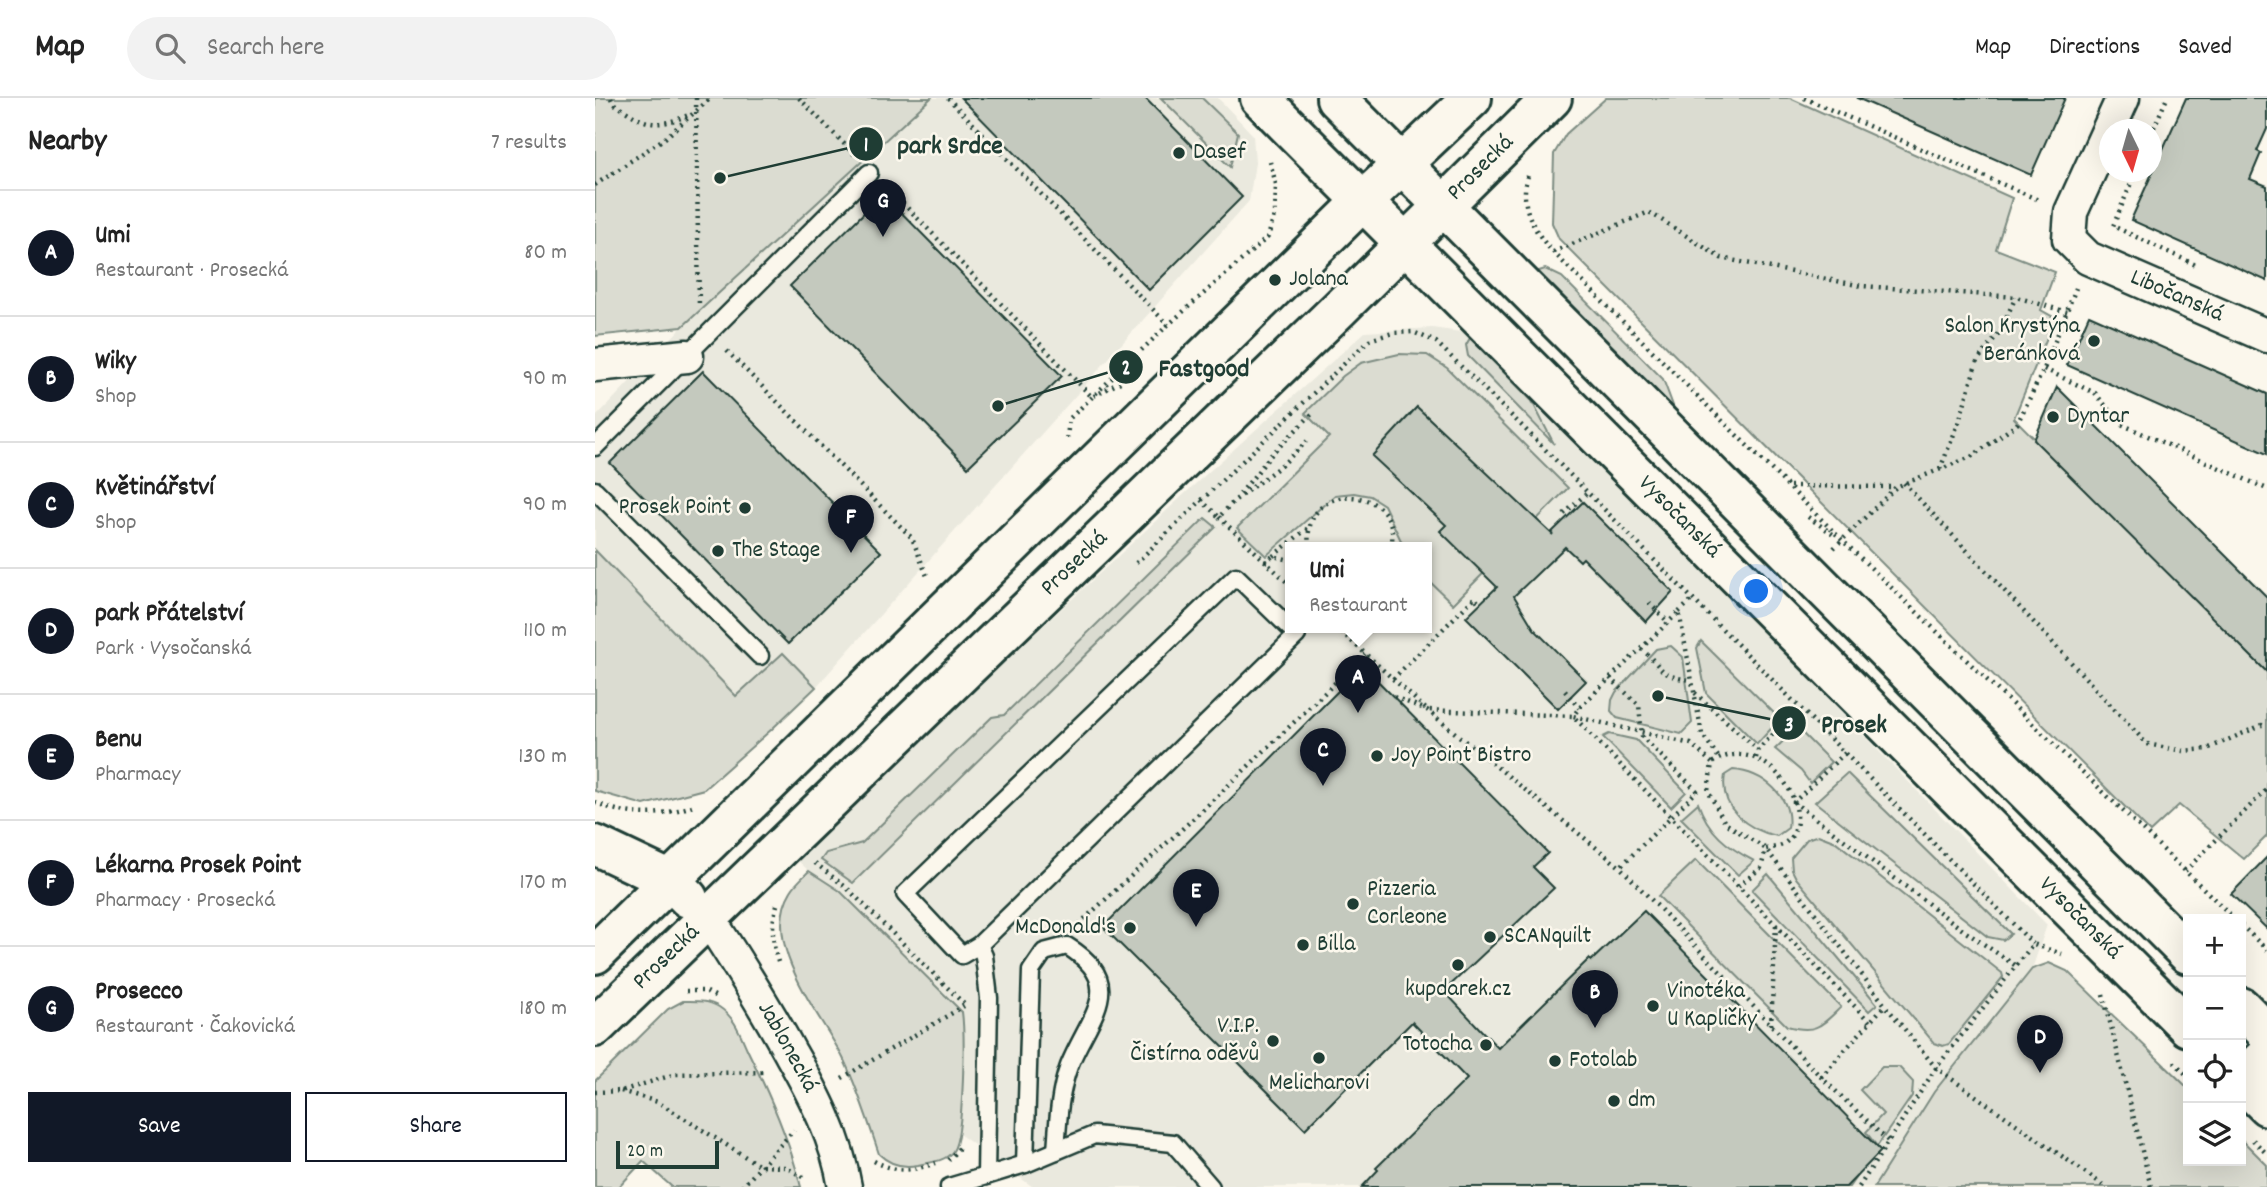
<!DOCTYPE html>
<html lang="en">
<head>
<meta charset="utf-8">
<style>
  :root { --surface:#fff; --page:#f2f2f2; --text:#222; --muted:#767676; --line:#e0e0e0; --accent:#111827 }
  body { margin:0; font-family:Dekko,sans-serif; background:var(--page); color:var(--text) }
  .controls { position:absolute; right:21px; bottom:21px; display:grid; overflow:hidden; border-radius:0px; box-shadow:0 7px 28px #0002 }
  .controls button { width:63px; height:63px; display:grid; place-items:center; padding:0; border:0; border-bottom:2px solid var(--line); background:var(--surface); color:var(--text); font:35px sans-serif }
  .compass { position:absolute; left:1504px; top:21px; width:63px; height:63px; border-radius:50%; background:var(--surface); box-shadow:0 7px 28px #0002; rotate:175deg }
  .scale { position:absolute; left:21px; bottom:18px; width:103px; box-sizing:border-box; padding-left:7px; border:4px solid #1f3d34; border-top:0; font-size:19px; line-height:24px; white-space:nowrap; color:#1f3d34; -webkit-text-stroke:5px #fbf7ec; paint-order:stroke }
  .you { position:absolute; left:1162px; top:494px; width:24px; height:24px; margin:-18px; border:5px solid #fff; border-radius:50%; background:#1a73e8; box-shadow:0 0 0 10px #1a73e833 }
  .badge { display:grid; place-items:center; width:46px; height:46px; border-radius:50%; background:var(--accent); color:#fff; font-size:23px; font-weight:700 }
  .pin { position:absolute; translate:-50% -58px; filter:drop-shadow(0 2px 4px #0008) }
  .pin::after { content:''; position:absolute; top:37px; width:24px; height:21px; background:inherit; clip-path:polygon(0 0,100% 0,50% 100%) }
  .popup { position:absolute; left:690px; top:444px; width:147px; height:91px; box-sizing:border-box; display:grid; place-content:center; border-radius:0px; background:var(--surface); filter:drop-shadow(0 2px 5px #0005); font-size:23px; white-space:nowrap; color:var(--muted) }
  .popup b { font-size:26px; color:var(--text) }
  .popup::after { content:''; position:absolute; left:50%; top:100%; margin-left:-14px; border:14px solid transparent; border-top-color:var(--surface) }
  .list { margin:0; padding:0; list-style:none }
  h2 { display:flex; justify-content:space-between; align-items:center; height:91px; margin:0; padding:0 28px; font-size:30px }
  h2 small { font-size:23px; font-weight:400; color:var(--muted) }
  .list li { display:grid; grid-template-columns:46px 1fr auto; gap:21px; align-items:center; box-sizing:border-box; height:126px; padding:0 28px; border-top:2px solid var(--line) }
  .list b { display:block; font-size:26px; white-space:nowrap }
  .list p { margin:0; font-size:23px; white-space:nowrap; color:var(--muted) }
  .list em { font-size:23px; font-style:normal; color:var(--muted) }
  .actions { display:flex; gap:14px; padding:21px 28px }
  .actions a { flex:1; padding:16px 0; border:2px solid var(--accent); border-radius:0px; text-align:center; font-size:24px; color:var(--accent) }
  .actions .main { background:var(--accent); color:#fff }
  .icon { flex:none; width:38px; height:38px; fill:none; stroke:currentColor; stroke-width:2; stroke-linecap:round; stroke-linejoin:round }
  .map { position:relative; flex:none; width:1672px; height:1089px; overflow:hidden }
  header { display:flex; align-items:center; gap:42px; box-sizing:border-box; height:98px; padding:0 35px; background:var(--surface); border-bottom:2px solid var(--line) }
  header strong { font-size:33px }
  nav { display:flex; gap:38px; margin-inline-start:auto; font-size:24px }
  .search { width:490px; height:63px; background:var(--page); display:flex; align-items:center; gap:18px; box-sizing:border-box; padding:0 24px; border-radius:38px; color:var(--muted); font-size:26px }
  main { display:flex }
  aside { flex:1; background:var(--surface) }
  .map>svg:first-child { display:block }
  .built { fill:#eae9de; fill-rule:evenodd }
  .green { fill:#dbdcd1; stroke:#7d8c82; stroke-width:2; fill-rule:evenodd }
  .building { fill:#c4c9be; stroke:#1f3d34; stroke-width:2 }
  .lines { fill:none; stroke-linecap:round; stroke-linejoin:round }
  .service-casing { stroke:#1f3d34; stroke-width:21 }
  .minor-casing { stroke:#1f3d34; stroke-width:37 }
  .tertiary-casing { stroke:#1f3d34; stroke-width:44 }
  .secondary-casing { stroke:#1f3d34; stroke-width:44 }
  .path { stroke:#1f3d34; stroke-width:4.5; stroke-dasharray:2 5; stroke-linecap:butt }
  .service { stroke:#fbf7ec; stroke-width:16 }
  .minor { stroke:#fbf7ec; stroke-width:32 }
  .tertiary { stroke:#fbf7ec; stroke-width:38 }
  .secondary { stroke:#fbf7ec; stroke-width:38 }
  .poi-dot { fill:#1f3d34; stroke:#fbf7ec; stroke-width:2.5 }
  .labels { text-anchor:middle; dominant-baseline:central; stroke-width:5; stroke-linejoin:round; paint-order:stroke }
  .poi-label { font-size:24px; fill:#1f3d34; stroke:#fbf7ec; text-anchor:start }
  .street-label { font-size:24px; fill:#1f3d34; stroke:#fbf7ec }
  .leader { fill:none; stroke:#1f3d34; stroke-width:2.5 }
  .callout-dot { fill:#1f3d34; stroke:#fbf7ec; stroke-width:2.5 }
  .mark-label { font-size:21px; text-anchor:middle; font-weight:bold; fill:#fff }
  .callout-label { font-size:26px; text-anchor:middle; font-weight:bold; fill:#1f3d34; stroke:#fbf7ec; stroke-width:5; stroke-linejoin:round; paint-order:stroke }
</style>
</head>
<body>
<header>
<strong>Map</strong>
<div class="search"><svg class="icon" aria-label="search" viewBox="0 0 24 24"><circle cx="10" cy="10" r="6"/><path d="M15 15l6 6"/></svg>Search here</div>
<nav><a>Map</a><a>Directions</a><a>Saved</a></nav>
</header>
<main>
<aside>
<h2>Nearby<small>7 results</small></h2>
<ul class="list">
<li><span class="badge">A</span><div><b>Umi</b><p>Restaurant · Prosecká</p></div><em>80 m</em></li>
<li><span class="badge">B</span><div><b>Wiky</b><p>Shop</p></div><em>90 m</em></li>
<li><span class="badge">C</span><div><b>Květinářství</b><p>Shop</p></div><em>90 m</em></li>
<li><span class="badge">D</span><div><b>park Přátelství</b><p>Park · Vysočanská</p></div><em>110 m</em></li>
<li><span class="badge">E</span><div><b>Benu</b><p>Pharmacy</p></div><em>130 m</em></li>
<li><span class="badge">F</span><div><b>Lékarna Prosek Point</b><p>Pharmacy · Prosecká</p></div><em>170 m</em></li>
<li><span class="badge">G</span><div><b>Prosecco</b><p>Restaurant · Čakovická</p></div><em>180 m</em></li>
</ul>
<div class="actions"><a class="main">Save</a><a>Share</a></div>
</aside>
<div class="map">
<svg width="1672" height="1089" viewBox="0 0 1672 1089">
  <rect width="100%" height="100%" fill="#fbf7ec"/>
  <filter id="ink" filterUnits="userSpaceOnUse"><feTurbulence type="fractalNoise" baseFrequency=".0143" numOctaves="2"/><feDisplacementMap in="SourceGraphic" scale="14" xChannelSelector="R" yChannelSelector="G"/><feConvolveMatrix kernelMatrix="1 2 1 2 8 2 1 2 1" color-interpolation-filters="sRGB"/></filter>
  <g filter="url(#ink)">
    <g class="built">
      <path d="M336,0H623L658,37L660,65L654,103L221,589L188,556L142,598L0,452V320L87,229Z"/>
      <path d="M837,230L880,236L1452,827L1437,871L1339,994L1279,1089H438L364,1036L365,998L246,793L214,773L200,760L598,388L770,234ZM695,449H831V529H695Z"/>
    </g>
    <g class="green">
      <path d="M0,0H336L87,229L0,238Z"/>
      <path d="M566,0H607L643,35L635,69Z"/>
      <path d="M1011,0H1195L1417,100L1401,151L1460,174L1446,212L1460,220L1419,320L1672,574V738L1649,761L1584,707L1555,734L964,141L957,125L959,56L971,36Z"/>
      <path d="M950,171L967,179L1068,281L1080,313L941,174Z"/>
      <path d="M875,240L937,303L959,346L873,258L871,247Z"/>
      <path d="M804,256L832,257L852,270L973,390L858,506L831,480V449H809L789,407L775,398L759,395L740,397L671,458L642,430L734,339L710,315L748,278L766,265ZM822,309L839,325L823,343L805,327Z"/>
      <path d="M610,420L621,429L258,785L226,762L231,755L267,745L397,619L409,617Z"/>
      <path d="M0,452L141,598L188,555L221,589L177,631L109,691L49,707L0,693Z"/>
      <path d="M1106,543L1185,621L1162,646L1111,595L1102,550Z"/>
      <path d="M1076,548L1088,559L1097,625L1086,636L1022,620L1016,613L1017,602L1021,594L1061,551Z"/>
      <path d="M1202,630L1236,664L1215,685L1206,673L1180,651Z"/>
      <path d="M1014,636L1041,642L1091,694L1076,709L1008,639Z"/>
      <path d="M1138,672C1167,674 1198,698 1193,730L1182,738C1152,732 1124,710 1130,677Z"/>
      <path d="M1252,675L1416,836L1408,842L1393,839L1220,704Z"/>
      <path d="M1103,705C1113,734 1132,749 1159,763L1143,777L1086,720Z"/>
      <path d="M1223,737L1241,744L1407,875L1408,879L1354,946L1348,948L1339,945L1201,780L1197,772L1196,760L1212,741Z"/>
      <path d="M1101,762L1246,909C1226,928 1221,936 1192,928L1063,798Z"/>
      <path d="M214,773L245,793L367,914C370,936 369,1038 358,1053C350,1064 335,1064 323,1067C307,1070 295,1067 284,1056C273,1023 263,991 248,960C225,915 164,845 196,793C200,786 208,779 214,773Z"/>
      <path d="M1173,776L1282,906L1274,913L1157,792Z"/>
      <path d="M1454,865L1472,873L1593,990V1063H1646V1041L1672,1067V1089H1279L1339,994L1437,871Z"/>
      <path d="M88,903C101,903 113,902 124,909C140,919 146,938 153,953C175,998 194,1041 206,1089H77L48,1063L24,1089H0V983L73,911Z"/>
      <path d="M1287,969H1304L1318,984L1317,998L1254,1089H1250L1281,1047L1271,1034L1288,1016L1265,992Z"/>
    </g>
    <g class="building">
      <path d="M366,0H550L647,99L554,192Z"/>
      <path d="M1262,0H1470L1436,77Z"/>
      <path d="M1591,0H1672V31L1662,53L1666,55L1655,81L1672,88V183L1536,122Z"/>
      <path d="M288,96L467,278L373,369L195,188Z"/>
      <path d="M1494,217L1672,296V356L1472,267Z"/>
      <path d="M108,273L286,454L193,546L15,365Z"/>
      <path d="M1462,289L1672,499V574L1439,342Z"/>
      <path d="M822,309L958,437L956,435L988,404L1078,494L1051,524L988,460L985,463L970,449L919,498L939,531L991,583L963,611L871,519L902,489L845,433L851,427L777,358Z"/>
      <path d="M768,568L953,755L938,769L959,790L849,893L903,950L994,861L996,863L1049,813L1286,1053L1251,1089H767L783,1072L781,1070L872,981L817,924L710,1031L508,829Z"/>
      <path d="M1672,759V831L1636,796Z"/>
    </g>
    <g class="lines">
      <defs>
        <g id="service">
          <path d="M0,349L274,75"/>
          <path d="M0,392L165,558"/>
          <path d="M641,478L702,537L384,847L367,857L310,796Z"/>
          <path d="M430,1066L436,873L449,854L472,848C534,886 494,918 474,968C464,995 463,1024 461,1053"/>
          <path d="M391,1078L430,1066L499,1037L578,1045L616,1089"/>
          <path d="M354,1089L391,1078L394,900L389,858L384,847"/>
        </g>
        <g id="minor">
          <path id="s1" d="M1528,0L1476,114L1474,141L1493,160L1672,238"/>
          <path d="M0,267L92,258"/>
          <path id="s2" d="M112,818C142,864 170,908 196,956C220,998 242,1041 250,1089"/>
        </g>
        <path id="tertiary" d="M1646,982L1672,958"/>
        <g id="secondary">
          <path id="s3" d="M665,0L1593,929"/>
          <path d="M741,0L1593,856"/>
          <path d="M0,747L76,783L93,800"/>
          <path d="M0,856L767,104L877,0"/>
          <path d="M1646,909L1672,935"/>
          <path id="s4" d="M0,929L744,211L957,0"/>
          <path d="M1646,982L1672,1008"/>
        </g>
      </defs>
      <use href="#service" class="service-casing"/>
      <use href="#minor" class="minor-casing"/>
      <use href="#tertiary" class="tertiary-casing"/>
      <use href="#secondary" class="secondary-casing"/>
      <g class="path">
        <path d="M16,0L18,5C52,27 58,32 96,16"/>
        <path d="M101,0L104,210"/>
        <path d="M204,0L260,57"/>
        <path d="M353,0L573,227"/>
        <path d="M1209,0L1446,103"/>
        <path d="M1556,36L1572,0"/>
        <path d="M1541,74L1518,128L1603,168"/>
        <path d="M933,78C923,106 939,134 958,154L1247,442L1640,821"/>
        <path d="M0,87L70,40L116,0"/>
        <path d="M293,90L497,299L531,281"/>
        <path d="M958,154L1054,114L1126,160L1267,188L1421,199L1472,214"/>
        <path d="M132,253L317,440L332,478"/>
        <path d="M1449,271L1500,295L1526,326L1672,391"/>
        <path d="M472,340L474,321L573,227L673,139L680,114L681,86L675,64"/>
        <path d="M1345,371L1364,324L1382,263L1403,236L1421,199"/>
        <path d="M1309,385L1552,646L1588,653L1612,651L1667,627L1672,629"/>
        <path d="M1195,388L1300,389"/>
        <path d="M645,396L675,358L717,316"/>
        <path d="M606,402L624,419L639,403L688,366L712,343"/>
        <path d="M969,416L991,396"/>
        <path d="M624,419L695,487"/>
        <path d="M1213,419L1238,436"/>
        <path d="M714,449C705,378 810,387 796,449"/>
        <path d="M1239,450L1301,389L1376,359L1422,326L1449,271L1481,190"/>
        <path d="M678,458L713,430"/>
        <path d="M670,464L678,458L695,462"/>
        <path d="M541,465L774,242L798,235L818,234L841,244L928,329L1438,846"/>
        <path d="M1054,505L1073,524"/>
        <path d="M1084,514L1098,501"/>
        <path d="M741,529L832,612L978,618L1275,924"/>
        <path d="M1046,551C1069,569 1063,579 1097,582"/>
        <path d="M1015,580L1044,607L1047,639L1102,693L1025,769"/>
        <path d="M798,581L880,499L885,507"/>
        <path d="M970,593L984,610"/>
        <path d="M1100,595L1163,652"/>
        <path d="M799,599L832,612L1025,769L1226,979L1294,1044"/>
        <path d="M1250,655L1199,704L1368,832L1421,868"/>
        <path d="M1161,660L1163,652L1204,609"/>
        <path d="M1117,665L1096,646L978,618L984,610L1084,514L1107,636L1124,660"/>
        <path d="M0,704C31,719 65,719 97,708"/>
        <path d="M220,765L252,790L369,906"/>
        <path d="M1590,773L1672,691"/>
        <path d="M1143,788L1166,770L1171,751C1176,750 1183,749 1187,747C1231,721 1170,629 1117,665L1113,693L1130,725L1171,751L1290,907L1341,970L1511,1089"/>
        <path d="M182,807C176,826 177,845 183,864"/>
        <path d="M484,826L612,708L770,556"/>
        <path d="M1646,827L1672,852"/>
        <path d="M91,893H110L122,899"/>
        <path d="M1508,896L1556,1089"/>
        <path d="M1176,927L1181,827"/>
        <path d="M1579,964L1593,978"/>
        <path d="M1226,979L1290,907"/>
        <path d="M247,980L369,908"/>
        <path d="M26,993L63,1004L165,1068L190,1069L212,1081"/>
        <path d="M0,994L26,993L81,976L168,974"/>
        <path d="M1658,1042L1672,1056"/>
        <path d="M353,1062L366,1048"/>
        <path d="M279,1063C302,1075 317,1073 341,1065"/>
        <path d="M147,1089L199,1032"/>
        <path d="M1264,1089L1341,970L1438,846L1467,856"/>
      </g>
      <use href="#service" class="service"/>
      <use href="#minor" class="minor"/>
      <use href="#tertiary" class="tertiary"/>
      <use href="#secondary" class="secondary"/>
    </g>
  </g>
  <g class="poi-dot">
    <circle cx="584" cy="55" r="7"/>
    <circle cx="680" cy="182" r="7"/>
    <circle cx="1499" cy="243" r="7"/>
    <circle cx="1458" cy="319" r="7"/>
    <circle cx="150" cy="410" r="7"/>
    <circle cx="123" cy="453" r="7"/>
    <circle cx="782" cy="658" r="7"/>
    <circle cx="758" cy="806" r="7"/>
    <circle cx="535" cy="830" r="7"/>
    <circle cx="895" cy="839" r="7"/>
    <circle cx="708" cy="847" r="7"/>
    <circle cx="863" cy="867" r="7"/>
    <circle cx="1058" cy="908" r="7"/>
    <circle cx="678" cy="943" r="7"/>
    <circle cx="891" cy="947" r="7"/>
    <circle cx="724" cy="960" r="7"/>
    <circle cx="960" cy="963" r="7"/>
    <circle cx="1019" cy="1003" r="7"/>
  </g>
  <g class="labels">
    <g class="poi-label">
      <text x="598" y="55">Dasef</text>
      <text x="694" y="182">Jolana</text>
      <text x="1485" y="229" text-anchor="end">Salon Krystýna<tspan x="1485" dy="28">Beránková</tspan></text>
      <text x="1472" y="319">Dyntar</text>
      <text x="136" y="410" text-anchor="end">Prosek Point</text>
      <text x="137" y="453">The Stage</text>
      <text x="796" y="658">Joy Point Bistro</text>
      <text x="772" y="792">Pizzeria<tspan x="772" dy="28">Corleone</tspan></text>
      <text x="521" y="830" text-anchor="end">McDonald's</text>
      <text x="909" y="839">SCANquilt</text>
      <text x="722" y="847">Billa</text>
      <text x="863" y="892" text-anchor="middle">kupdarek.cz</text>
      <text x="1072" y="894">Vinotéka<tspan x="1072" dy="28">U Kapličky</tspan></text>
      <text x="664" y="929" text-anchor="end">V.I.P.<tspan x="664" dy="28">Čistírna oděvů</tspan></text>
      <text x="877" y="947" text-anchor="end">Totocha</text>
      <text x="974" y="963">Fotolab</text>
      <text x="724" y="986" text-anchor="middle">Melicharovi</text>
      <text x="1033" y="1003">dm</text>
    </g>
    <g class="street-label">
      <text stroke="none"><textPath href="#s4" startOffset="1234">Prosecká</textPath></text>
      <text stroke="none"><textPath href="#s1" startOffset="276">Libočanská</textPath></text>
      <text stroke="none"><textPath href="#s3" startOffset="593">Vysočanská</textPath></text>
      <text stroke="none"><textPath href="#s4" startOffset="667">Prosecká</textPath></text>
      <text stroke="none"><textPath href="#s3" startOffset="1160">Vysočanská</textPath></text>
      <text stroke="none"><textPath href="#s4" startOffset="100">Prosecká</textPath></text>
      <text stroke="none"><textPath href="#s2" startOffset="154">Jablonecká</textPath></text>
    </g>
  </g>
  <path class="leader" d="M125 80L271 46M403 308L531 269M1063 598L1194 625"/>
  <g class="callout-dot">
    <circle cx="125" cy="80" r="7"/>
    <circle cx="403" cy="308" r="7"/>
    <circle cx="1063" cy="598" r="7"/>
    <circle cx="271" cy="46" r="18"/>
    <circle cx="531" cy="269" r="18"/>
    <circle cx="1194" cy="625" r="18"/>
  </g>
  <g class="mark-label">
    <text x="271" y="53">1</text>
    <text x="531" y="276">2</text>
    <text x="1194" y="633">3</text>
  </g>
  <g class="callout-label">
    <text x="355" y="55">park Srdce</text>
    <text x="609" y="278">Fastgood</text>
    <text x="1259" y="634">Prosek</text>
  </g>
</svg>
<div class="controls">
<button>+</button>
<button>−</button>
<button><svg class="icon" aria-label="locate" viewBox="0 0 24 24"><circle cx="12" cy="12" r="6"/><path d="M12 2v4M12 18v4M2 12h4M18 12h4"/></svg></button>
<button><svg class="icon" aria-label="layers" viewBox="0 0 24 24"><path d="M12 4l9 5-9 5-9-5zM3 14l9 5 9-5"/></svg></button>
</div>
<svg class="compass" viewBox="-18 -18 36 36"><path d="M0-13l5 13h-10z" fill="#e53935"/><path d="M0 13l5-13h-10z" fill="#767676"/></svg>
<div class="scale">20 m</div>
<div class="you"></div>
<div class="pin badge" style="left:763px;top:615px">A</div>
<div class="popup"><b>Umi</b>Restaurant</div>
<div class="pin badge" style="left:1000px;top:930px">B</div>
<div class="pin badge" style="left:728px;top:688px">C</div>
<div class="pin badge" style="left:1445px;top:975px">D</div>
<div class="pin badge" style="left:601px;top:829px">E</div>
<div class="pin badge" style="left:256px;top:455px">F</div>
<div class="pin badge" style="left:288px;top:139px">G</div>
</div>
</main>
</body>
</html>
